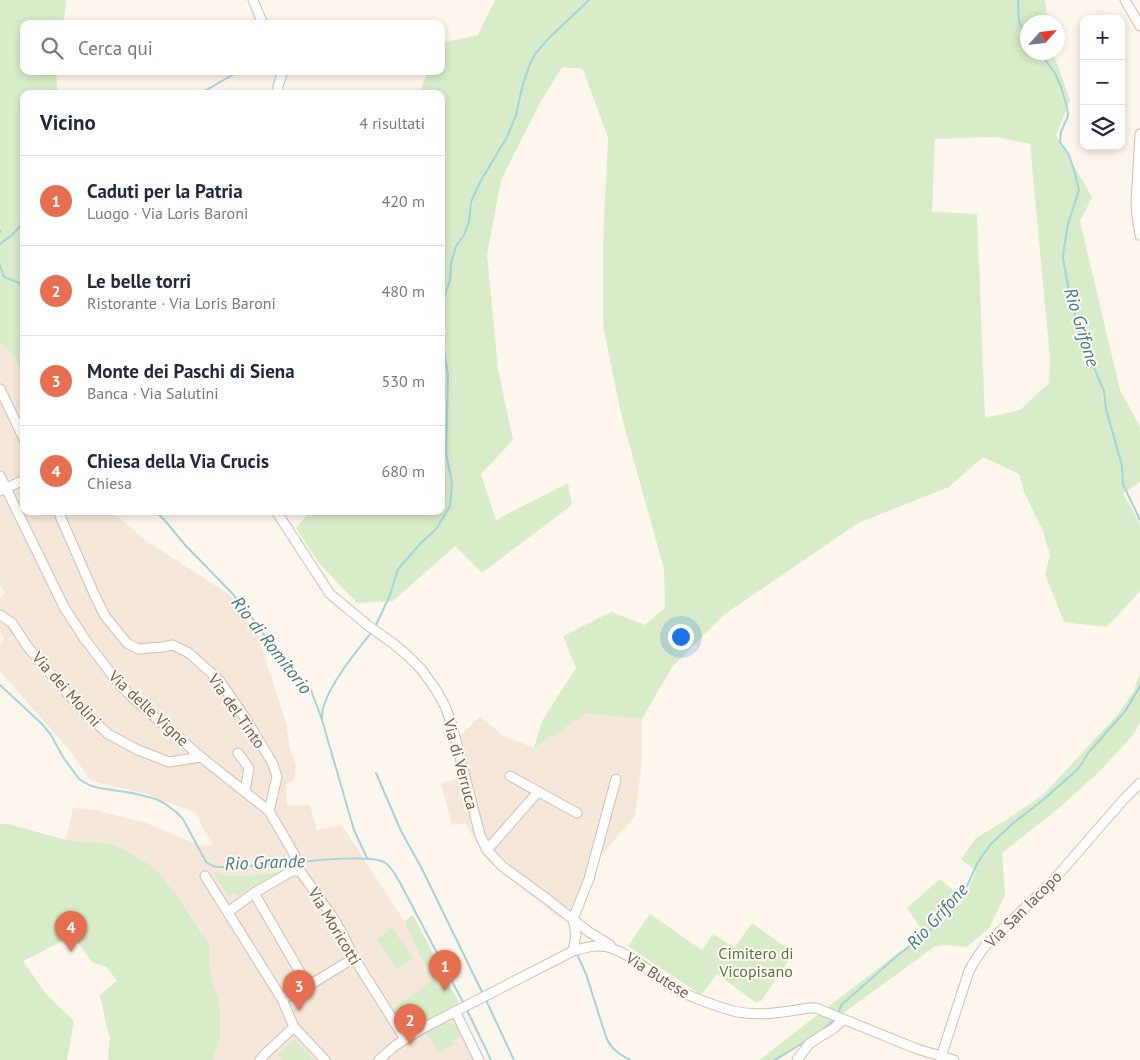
<!DOCTYPE html>
<html lang="it">
<head>
<meta charset="utf-8">
<style>
  :root { --surface:#fff; --page:#f6f6f7; --text:#1f2937; --muted:#747a83; --line:#e0e1e3; --accent:#e76f51 }
  body { margin:0; font-family:"PT Sans",sans-serif; background:var(--page); color:var(--text) }
  .controls { position:absolute; right:15px; top:15px; display:grid; overflow:hidden; border-radius:10px; box-shadow:0 2px 8px #0003 }
  .controls button { width:45px; height:45px; display:grid; place-items:center; padding:0; border:0; border-bottom:1px solid var(--line); background:var(--surface); color:var(--text); font:25px sans-serif }
  .compass { position:absolute; left:1020px; top:15px; width:45px; height:45px; border-radius:50%; background:var(--surface); box-shadow:0 2px 8px #0003; rotate:63deg }
  .you { position:absolute; left:680px; top:636px; width:18px; height:18px; margin:-12px; border:4px solid #fff; border-radius:50%; background:#1a73e8; box-shadow:0 0 0 8px #1a73e833 }
  .badge { display:grid; place-items:center; width:32px; height:32px; border-radius:50%; background:var(--accent); color:#fff; font-size:16px; font-weight:700 }
  .pin { position:absolute; translate:-50% -41px; filter:drop-shadow(0 1px 2px #0008) }
  .pin::after { content:''; position:absolute; top:26px; width:18px; height:15px; background:inherit; clip-path:polygon(0 0,100% 0,50% 100%) }
  .list { margin:0; padding:0; list-style:none }
  h2 { display:flex; justify-content:space-between; align-items:center; height:65px; margin:0; padding:0 20px; font-size:21px }
  h2 small { font-size:16px; font-weight:400; color:var(--muted) }
  .list li { display:grid; grid-template-columns:32px 1fr auto; gap:15px; align-items:center; box-sizing:border-box; height:90px; padding:0 20px; border-top:1px solid var(--line) }
  .list b { display:block; font-size:19px; white-space:nowrap }
  .list p { margin:0; font-size:16px; white-space:nowrap; color:var(--muted) }
  .list em { font-size:16px; font-style:normal; color:var(--muted) }
  .icon { flex:none; width:28px; height:28px; fill:none; stroke:currentColor; stroke-width:2; stroke-linecap:round; stroke-linejoin:round }
  .map { position:relative; flex:none; width:1140px; height:1060px; overflow:hidden }
  .search { position:absolute; background:var(--surface); box-shadow:0 2px 8px #0003; left:20px; top:20px; width:425px; height:55px; display:flex; align-items:center; gap:12px; box-sizing:border-box; padding:0 18px; border-radius:10px; color:var(--muted); font-size:19px }
  .panel { position:absolute; background:var(--surface); box-shadow:0 2px 8px #0003; left:20px; top:90px; width:425px; height:425px; border-radius:10px }
  .map>svg:first-child { display:block }
  .residential { fill:#f5e8da }
  .green { fill:#d8ecc9; fill-rule:evenodd }
  .lines { fill:none; stroke-linecap:round; stroke-linejoin:round }
  .stream { stroke:#a5d3da; stroke-width:2 }
  .minor-casing { stroke:#d1beb0; stroke-width:11 }
  .minor { stroke:#fff; stroke-width:9 }
  .labels { text-anchor:middle; dominant-baseline:central; stroke-width:4; stroke-linejoin:round; paint-order:stroke }
  .street-label { font-size:16px; fill:#7a5c4d; stroke:#fffaf3 }
  .park-label { font-size:16px; fill:#537a41; stroke:#fffaf3 }
  .water-label { font-size:18px; font-style:italic; fill:#437c86; stroke:#fffaf3 }
</style>
</head>
<body>
<div class="map">
<svg width="1140" height="1060" viewBox="0 0 1140 1060">
  <rect width="100%" height="100%" fill="#fdf6ec"/>
  <g class="residential">
    <path d="M0,343L14,355L24,378V511H111L148,542L230,595L258,635L286,723L290,749L296,765L294,780L286,784L287,805H310L317,830L342,825L412,933L447,1008L461,1030L475,1060H213L220,1037V1006L209,967V944L200,929L178,897L154,867L114,844L66,840L73,808L94,810L144,822L198,845H213L203,829L196,813L147,794L91,781L70,751L0,671V644L4,638L0,631V598L5,592L0,585Z"/>
    <path d="M586,714L642,719V761L635,816L599,858L577,915L559,918L487,860L465,823L452,825L441,783L457,779L456,740L480,716L502,735L534,748Z"/>
  </g>
  <g class="green">
    <path d="M0,0H66V3L63,24H24V71H56L58,94H24V378L14,355L0,343Z"/>
    <path d="M495,0H1045L1048,22H1028V52L1053,53L1070,100L1056,135L1092,197L1080,221L1120,390L1140,427V482L1123,493L1140,524V591L1107,627L1064,622L1045,574L1050,555L1043,531L1024,492L1019,474L983,457L949,487L858,523L725,614L672,667L642,719L586,714L534,748L542,721L576,668L563,636L611,612L645,625L665,608L664,569L622,418L603,326V244L608,138L583,69L562,67L541,101L501,180L487,254L498,369L513,440L481,474L496,520L568,483L572,505L482,573L455,546L393,601L357,603L318,562L296,528L311,511H441V94H419L428,71H441V43L478,35ZM996,137L1030,144L1050,358L1049,383L1020,410L985,418L977,214L932,212L935,139Z"/>
    <path d="M1140,672V722L1134,734L1099,772L1059,808L1002,853L1005,895L990,927L967,947L944,945L934,947L779,1060H759L924,933L907,908L940,879L954,891L967,892L976,871L961,859L976,838L1006,820L1044,794L1119,713L1134,691Z"/>
    <path d="M0,824H8L66,840L114,844L154,867L178,897L209,944V967L220,1006V1037L213,1060H108L110,1037L106,1024L100,995L117,981L107,967L93,963L79,944L68,938L23,961L46,994L74,1021L67,1060H0Z"/>
    <path d="M285,871C269,880 251,885 237,897L235,893L229,896L215,876V873C238,880 261,874 285,871Z"/>
    <path d="M650,914L702,950L713,934L734,948L752,923L794,953L761,1001L755,1002L717,974L701,995L628,946Z"/>
    <path d="M413,915L459,1003L411,1028L405,1030L391,1010L433,980L405,923L406,920Z"/>
    <path d="M392,928L413,958L397,969L377,939Z"/>
    <path d="M442,1023H449L458,1026L463,1035L452,1041L454,1045L439,1052L426,1033Z"/>
    <path d="M294,1039L314,1060H283L278,1054Z"/>
  </g>
  <g class="lines">
    <g class="stream">
      <path d="M1018,0L1019,22L1028,37"/>
      <path d="M1039,52L1055,73L1061,87L1067,107L1068,116L1061,132L1060,142L1069,155L1074,170L1079,190L1068,224L1064,249L1063,258L1070,297L1082,340L1104,391L1106,409L1122,466L1123,484L1140,520"/>
      <path d="M197,94L203,92L239,71"/>
      <path d="M0,231V232"/>
      <path d="M0,244L12,235L24,222"/>
      <path d="M0,265L4,277L19,283L24,290"/>
      <path d="M441,312L444,298L450,280L451,264L456,246L464,235L469,222L471,202L480,182L507,137L516,115L522,88L529,66L535,54L548,39L589,0"/>
      <path d="M156,511L167,523L186,546L230,591L244,607L270,643L311,690L322,720L354,830L367,858"/>
      <path d="M375,627L390,595L398,569L420,544L437,528L450,506L452,483L446,453L448,376L441,329"/>
      <path d="M0,685L42,724L51,735L63,757L79,779L89,785L99,788L132,793L156,799L164,803L176,812L183,819L206,862L213,866L219,867H233L293,863"/>
      <path d="M322,720C322,715 322,710 324,705C332,681 355,653 371,633"/>
      <path d="M376,773L401,831L422,869L483,994"/>
      <path d="M300,862C316,860 371,855 384,862C391,866 395,874 399,881L464,1004"/>
      <path d="M577,954L586,974L606,1037C611,1049 619,1054 630,1060"/>
      <path d="M486,1000L514,1060"/>
      <path d="M466,1008L491,1060"/>
      <path d="M838,1013L842,1004L847,1000L898,955L924,936L940,920L967,886L978,862L990,845L1011,825L1043,800L1078,769L1089,752L1126,710L1140,686"/>
      <path d="M774,1060C790,1051 824,1032 834,1019"/>
    </g>
    <defs>
      <g id="minor">
        <path d="M253,0L263,24"/>
        <path d="M1125,0L1140,26"/>
        <path d="M278,94V86L283,71"/>
        <path d="M1140,134L1136,202L1137,217L1140,235"/>
        <path d="M0,389L24,439"/>
        <path d="M0,476L64,607L84,638L119,684L134,699L201,757L269,811L294,854L300,871L332,916L342,933L354,958L405,1039"/>
        <path d="M0,491L24,480"/>
        <path d="M58,511L95,596L105,616L127,643L138,649L162,647L173,645L189,653L219,680L246,719L273,764L277,777L269,811"/>
        <path d="M276,511L330,594L370,627L394,644L408,656L421,669L436,690L445,706L452,725L480,835L487,850L502,866L547,899L589,932L610,945"/>
        <path d="M0,615L12,623L27,646L66,692L86,713L108,734L138,750L169,762L201,757"/>
        <path d="M238,753L249,768L245,791"/>
        <path d="M510,776L577,813"/>
        <path d="M487,850L538,792"/>
        <path d="M205,876L282,999L294,1027L325,1060"/>
        <path d="M254,893L308,986"/>
        <path d="M228,912L254,893L292,871H300"/>
        <path d="M573,919L589,879L616,779"/>
        <path d="M573,951L576,934L573,919"/>
        <path d="M282,999L308,986L354,958"/>
        <path d="M455,1011L479,1060"/>
        <path d="M941,1057L969,971L974,962L985,946L1051,883L1124,799L1140,783"/>
        <path d="M260,1060L264,1055L294,1027"/>
        <path d="M379,1060L396,1045L425,1027L573,951C584,948 595,944 607,947C629,952 652,974 672,987C690,997 713,1005 733,1011C759,1017 784,1012 809,1008H816L917,1049L954,1060"/>
        <path d="M797,1060L809,1044L821,1036L833,1029L843,1020"/>
      </g>
    </defs>
    <use href="#minor" class="minor-casing"/>
    <use href="#minor" class="minor"/>
  </g>
  <g class="labels">
    <g class="street-label">
      <text transform="translate(67 689) rotate(48)">Via dei Molini</text>
      <text transform="translate(149 708) rotate(43)">Via delle Vigne</text>
      <text transform="translate(237 711) rotate(55)">Via del Tinto</text>
      <text transform="translate(461 764) rotate(75)">Via di Verruca</text>
      <text transform="translate(1023 909) rotate(-45)">Via San Iacopo</text>
      <text transform="translate(335 926) rotate(59)">Via Moricotti</text>
      <text transform="translate(658 975) rotate(32)">Via Butese</text>
    </g>
    <g class="park-label">
      <text x="756" y="953">Cimitero di<tspan x="756" dy="18">Vicopisano</tspan></text>
    </g>
    <g class="water-label">
      <text transform="translate(1082 327) rotate(73)">Rio Grifone</text>
      <text transform="translate(272 645) rotate(52)">Rio di Romitorio</text>
      <text transform="translate(265 862) rotate(-2)">Rio Grande</text>
      <text transform="translate(937 916) rotate(-48)">Rio Grifone</text>
    </g>
  </g>
</svg>
<div class="controls">
<button>+</button>
<button>−</button>
<button><svg class="icon" aria-label="layers" viewBox="0 0 24 24"><path d="M12 4l9 5-9 5-9-5zM3 14l9 5 9-5"/></svg></button>
</div>
<svg class="compass" viewBox="-18 -18 36 36"><path d="M0-13l5 13h-10z" fill="#e53935"/><path d="M0 13l5-13h-10z" fill="#747a83"/></svg>
<div class="you"></div>
<div class="pin badge" style="left:445px;top:991px">1</div>
<div class="pin badge" style="left:410px;top:1045px">2</div>
<div class="pin badge" style="left:299px;top:1011px">3</div>
<div class="pin badge" style="left:71px;top:952px">4</div>
<div class="search"><svg class="icon" aria-label="search" viewBox="0 0 24 24"><circle cx="10" cy="10" r="6"/><path d="M15 15l6 6"/></svg>Cerca qui</div>
<section class="panel">
<h2>Vicino<small>4 risultati</small></h2>
<ul class="list">
<li><span class="badge">1</span><div><b>Caduti per la Patria</b><p>Luogo · Via Loris Baroni</p></div><em>420 m</em></li>
<li><span class="badge">2</span><div><b>Le belle torri</b><p>Ristorante · Via Loris Baroni</p></div><em>480 m</em></li>
<li><span class="badge">3</span><div><b>Monte dei Paschi di Siena</b><p>Banca · Via Salutini</p></div><em>530 m</em></li>
<li><span class="badge">4</span><div><b>Chiesa della Via Crucis</b><p>Chiesa</p></div><em>680 m</em></li>
</ul>
</section>
</div>
</body>
</html>
